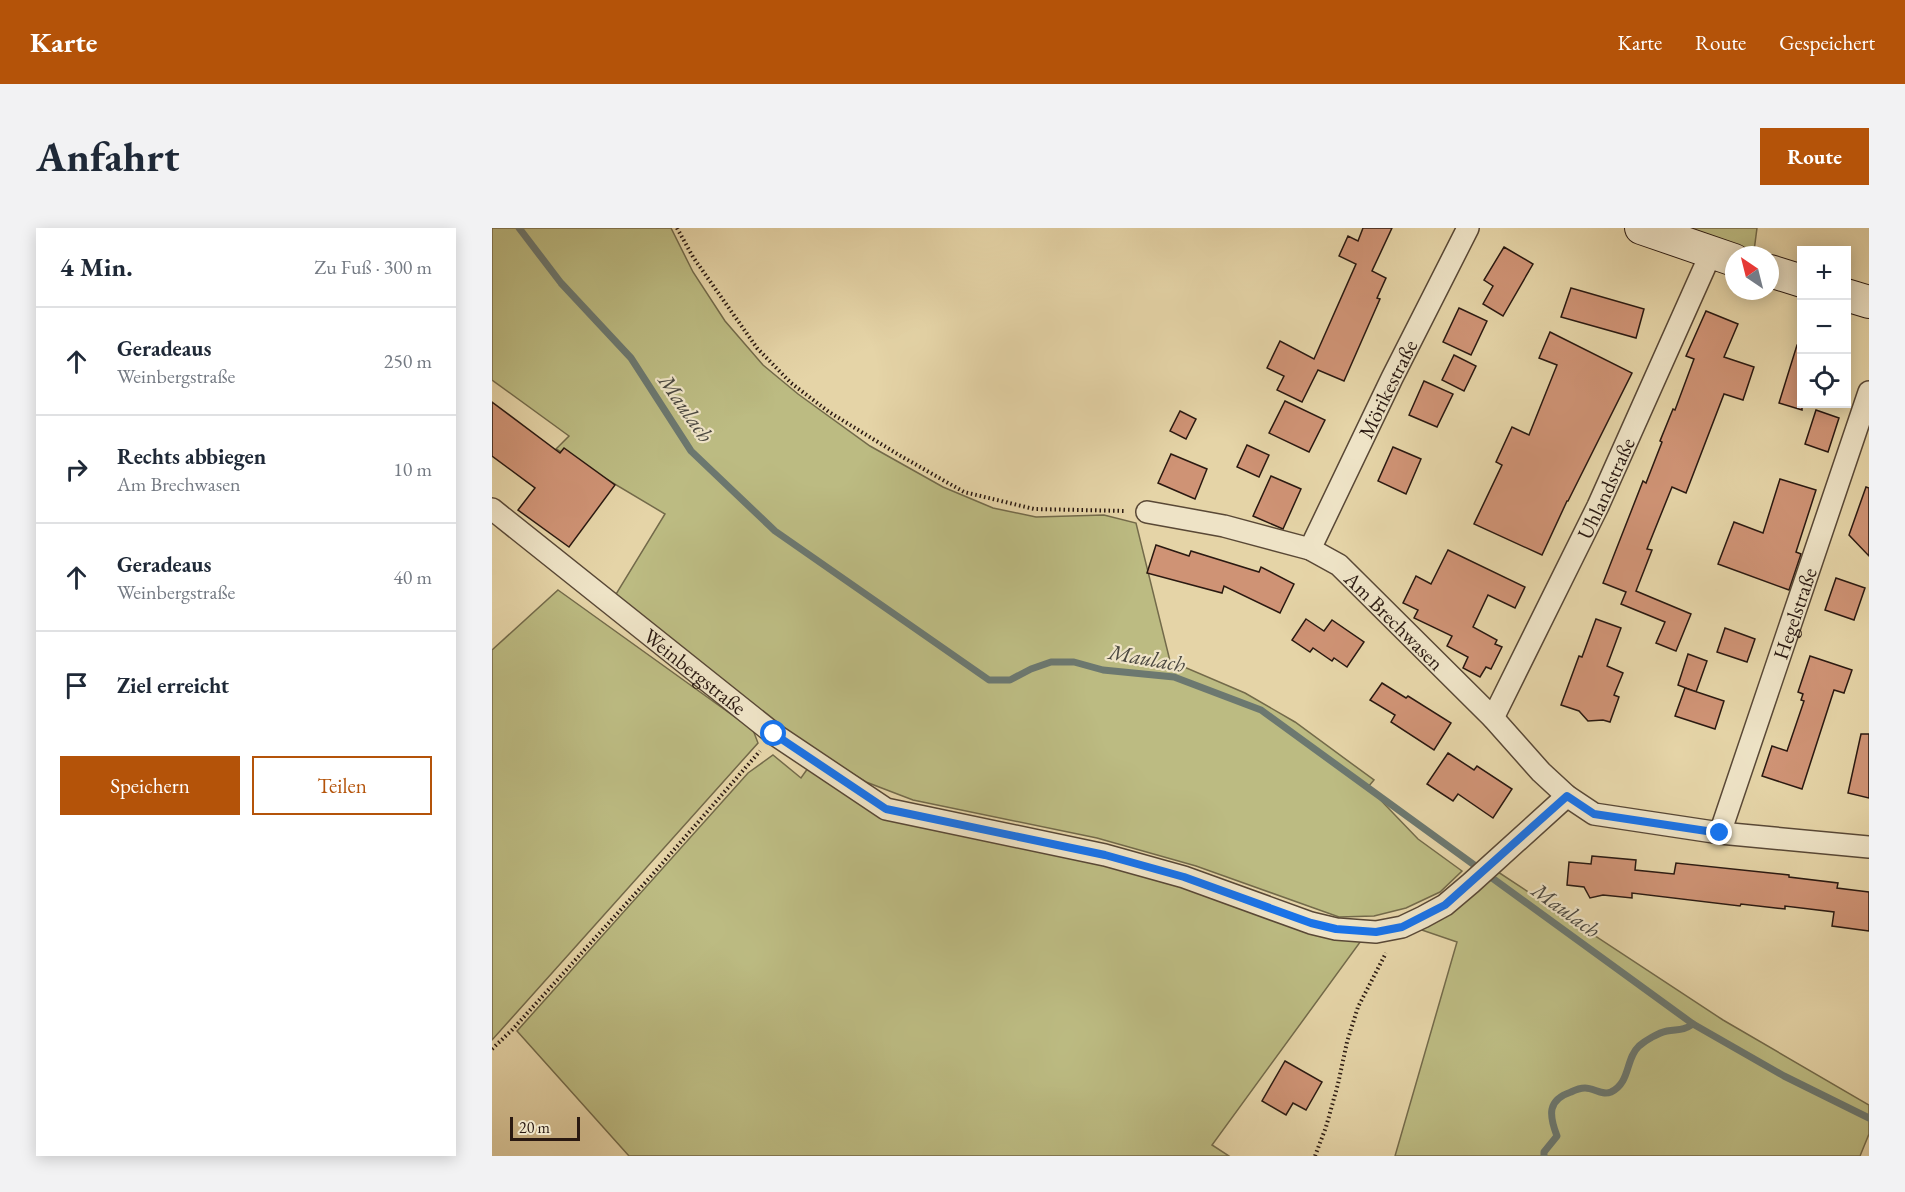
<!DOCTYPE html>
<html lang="de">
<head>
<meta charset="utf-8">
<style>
  :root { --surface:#fff; --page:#f2f2f3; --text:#1f2937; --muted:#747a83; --line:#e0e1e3; --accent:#b45309 }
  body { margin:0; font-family:"EB Garamond",serif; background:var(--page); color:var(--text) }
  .controls { position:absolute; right:18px; top:18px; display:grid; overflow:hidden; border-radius:0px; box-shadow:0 3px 15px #0003 }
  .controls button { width:54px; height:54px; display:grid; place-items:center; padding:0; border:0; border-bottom:2px solid var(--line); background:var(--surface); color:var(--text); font:30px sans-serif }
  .compass { position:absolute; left:1233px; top:18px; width:54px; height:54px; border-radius:50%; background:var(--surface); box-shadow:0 3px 15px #0003; rotate:325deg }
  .scale { position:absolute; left:18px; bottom:15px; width:70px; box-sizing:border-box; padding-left:6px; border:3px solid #2a1911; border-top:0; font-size:16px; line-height:21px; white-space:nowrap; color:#2a1911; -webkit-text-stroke:4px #eee3c6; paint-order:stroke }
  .stop { position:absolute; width:18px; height:18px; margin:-14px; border:4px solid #1a73e8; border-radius:50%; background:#fff }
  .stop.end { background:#1a73e8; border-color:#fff; box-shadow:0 2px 6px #0008 }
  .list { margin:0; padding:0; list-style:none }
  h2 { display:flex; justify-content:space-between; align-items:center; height:78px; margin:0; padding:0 24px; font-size:26px }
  h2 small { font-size:20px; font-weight:400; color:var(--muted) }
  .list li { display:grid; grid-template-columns:39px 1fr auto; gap:18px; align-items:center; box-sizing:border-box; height:108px; padding:0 24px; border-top:2px solid var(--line) }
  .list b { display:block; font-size:22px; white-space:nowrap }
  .list p { margin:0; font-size:20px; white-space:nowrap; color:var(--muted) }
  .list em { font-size:20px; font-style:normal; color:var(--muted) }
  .actions { display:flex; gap:12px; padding:18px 24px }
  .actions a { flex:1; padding:14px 0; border:2px solid var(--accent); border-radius:0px; text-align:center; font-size:21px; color:var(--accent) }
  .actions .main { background:var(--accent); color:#fff }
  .icon { flex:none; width:33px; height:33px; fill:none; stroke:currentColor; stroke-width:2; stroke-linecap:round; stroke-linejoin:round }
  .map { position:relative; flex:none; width:1377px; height:928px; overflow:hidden; border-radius:0px }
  header { display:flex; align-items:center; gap:36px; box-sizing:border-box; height:84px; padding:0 30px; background:var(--accent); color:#fff }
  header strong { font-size:28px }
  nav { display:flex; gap:33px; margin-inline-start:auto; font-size:21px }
  .intro { display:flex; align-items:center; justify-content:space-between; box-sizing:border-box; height:144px; padding:0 36px }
  h1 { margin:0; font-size:42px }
  .button { padding:15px 27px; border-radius:0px; background:var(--accent); color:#fff; font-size:21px; font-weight:700 }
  main { display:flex; gap:36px; padding:0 36px }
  aside { flex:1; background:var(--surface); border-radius:0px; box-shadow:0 3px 15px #0003 }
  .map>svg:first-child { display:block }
  .green { fill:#bcbb82; stroke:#736a4a; stroke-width:1.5 }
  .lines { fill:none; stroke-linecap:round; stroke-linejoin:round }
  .stream { stroke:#6c7870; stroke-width:7 }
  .building { fill:#cf9375; stroke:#2a1911; stroke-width:1.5 }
  .street-casing { stroke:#594836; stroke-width:24 }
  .secondary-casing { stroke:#2a1911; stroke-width:34 }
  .path { stroke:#2a1911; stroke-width:4; stroke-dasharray:1.5 3; stroke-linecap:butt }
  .street { stroke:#eee3c6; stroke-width:21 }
  .secondary { stroke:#eee3c6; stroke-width:32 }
  .route { stroke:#1a73e8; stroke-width:8 }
  .labels { text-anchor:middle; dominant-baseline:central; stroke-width:4.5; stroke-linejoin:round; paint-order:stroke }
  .street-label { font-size:21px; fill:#2a1911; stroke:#eee3c6 }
  .water-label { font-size:22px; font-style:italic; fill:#4b4840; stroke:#eee3c6 }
</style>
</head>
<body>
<header>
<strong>Karte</strong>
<nav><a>Karte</a><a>Route</a><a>Gespeichert</a></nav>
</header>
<div class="intro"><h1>Anfahrt</h1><a class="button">Route</a></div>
<main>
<aside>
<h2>4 Min.<small>Zu Fuß · 300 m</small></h2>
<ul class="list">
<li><svg class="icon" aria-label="ahead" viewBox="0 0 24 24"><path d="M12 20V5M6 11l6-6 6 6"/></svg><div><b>Geradeaus</b><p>Weinbergstraße</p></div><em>250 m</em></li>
<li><svg class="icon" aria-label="right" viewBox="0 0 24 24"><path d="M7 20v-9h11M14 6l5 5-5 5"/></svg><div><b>Rechts abbiegen</b><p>Am Brechwasen</p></div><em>10 m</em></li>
<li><svg class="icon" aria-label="ahead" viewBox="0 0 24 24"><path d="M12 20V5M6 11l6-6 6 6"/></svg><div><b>Geradeaus</b><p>Weinbergstraße</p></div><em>40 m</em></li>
<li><svg class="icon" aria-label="arrive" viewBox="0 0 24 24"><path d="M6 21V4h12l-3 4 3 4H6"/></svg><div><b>Ziel erreicht</b></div></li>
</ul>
<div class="actions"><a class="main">Speichern</a><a>Teilen</a></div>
</aside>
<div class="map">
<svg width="1377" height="928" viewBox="0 0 1377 928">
  <rect width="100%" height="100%" fill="#e5d4a7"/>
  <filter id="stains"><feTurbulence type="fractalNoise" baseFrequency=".00333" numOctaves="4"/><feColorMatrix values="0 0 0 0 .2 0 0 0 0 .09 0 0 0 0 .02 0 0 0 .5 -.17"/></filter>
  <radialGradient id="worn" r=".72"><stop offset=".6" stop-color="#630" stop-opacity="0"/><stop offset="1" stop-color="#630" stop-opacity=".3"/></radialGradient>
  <g class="green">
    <path d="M0,0H179L201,44L233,93L271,137L306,166L378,218L451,259L501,280L544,289L612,287L644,295L678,433L753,465L803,494L882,552L876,559L926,611L970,643L948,664L914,680L882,688L847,689L704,638L605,610L421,572L374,554L263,485L121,371L173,286L64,221L77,208L0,152Z"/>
    <path d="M1193,0H1265L1262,23Z"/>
    <path d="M66,362L261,502L266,515L0,812V422Z"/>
    <path d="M281,527L309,550L316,540L397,585L579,627L874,706L720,917L737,928H137L25,803L256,545Z"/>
    <path d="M1000,640L1231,792L1377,877V906L1368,928H903L965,714L921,699Z"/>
  </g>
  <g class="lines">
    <g class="stream">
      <path d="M27,0L69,55L139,130L199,223L283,303L497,452H518L539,441L559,434H582L611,442L682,449L769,482L1201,796L1292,848L1377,890"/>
      <path d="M1052,928V924L1065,908C1057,887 1055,872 1079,864C1083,862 1089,860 1093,860C1102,860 1110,868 1119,864C1139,854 1133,831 1147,818C1154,812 1166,805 1175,803C1186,801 1191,803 1201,796"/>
    </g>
  </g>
  <g class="building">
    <path d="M871,0H900L880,43L894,50L885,70L888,71L852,153L826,142L810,174L785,162L792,148L775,140L788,113L822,131L864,36L847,28L856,8L866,13Z"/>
    <path d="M1012,19L1041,36L1011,88L991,76L1001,58L992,52Z"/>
    <path d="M1079,60L1152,81L1144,110L1069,89Z"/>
    <path d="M967,80L995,93L979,127L951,114Z"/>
    <path d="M1214,83L1246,96L1232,129L1262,139L1251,172L1232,166L1194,265L1180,259L1155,321L1160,322L1144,363L1199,386L1184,423L1164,415L1173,394L1129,376L1134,364L1111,355L1151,253L1154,255L1170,214L1168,213L1181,181L1183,182L1202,131L1194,128Z"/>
    <path d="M1058,104L1140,145L1076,273H1075L1050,327L982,296L1010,237L1004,234L1020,199L1037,207L1065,137L1047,130Z"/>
    <path d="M1305,117L1310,118V182L1287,175Z"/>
    <path d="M962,127L984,138L972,163L950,152Z"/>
    <path d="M932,153L961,166L945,199L917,187Z"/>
    <path d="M793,173L833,192L817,224L777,205Z"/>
    <path d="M0,174L68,225L72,220L123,257L77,319L26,282L43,260L0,228Z"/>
    <path d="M1324,182L1347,190L1336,224L1313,216Z"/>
    <path d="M688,183L704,191L694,211L678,203Z"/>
    <path d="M755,217L777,227L767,249L745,239Z"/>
    <path d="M901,219L929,231L914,266L886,253Z"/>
    <path d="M679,226L715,241L703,271L666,255Z"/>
    <path d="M779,248L809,261L791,301L761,288Z"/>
    <path d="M1288,251L1324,262L1304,324L1309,326L1297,362L1226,336L1242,294L1271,305Z"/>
    <path d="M1374,259L1377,260V328L1357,307Z"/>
    <path d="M664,317L697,328L699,323L767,344L769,339L802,356L788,385L732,358L730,365L655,345Z"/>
    <path d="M956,322L1033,359L1023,380L996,367L981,399L1005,412L1003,416L1010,419L999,441L994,439L988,449L971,440L976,429L955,418L960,408L922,390L926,382L911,375L924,348L939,356Z"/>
    <path d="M1344,350L1373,360L1362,392L1333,382Z"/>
    <path d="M814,391L832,403L840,392L872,414L855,439L842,430L840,433L821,420L818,424L800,412Z"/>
    <path d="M1104,391L1129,400L1115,438L1131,445L1122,467L1127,469L1118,494L1111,492L1096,493L1087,483L1069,477L1087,428L1090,429Z"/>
    <path d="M1233,400L1263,411L1255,434L1225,424Z"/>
    <path d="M1196,426L1215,433L1204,464L1186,457Z"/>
    <path d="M1318,428L1360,442L1352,465L1342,462L1310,561L1270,548L1280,518L1295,523L1312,473L1309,472L1311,466L1306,464Z"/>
    <path d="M890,455L914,470L916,468L959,495L942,522L899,494L903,487L878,472Z"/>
    <path d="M1193,460L1232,473L1223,501L1183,488Z"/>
    <path d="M1369,506H1377V570L1356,565Z"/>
    <path d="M956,525L982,542L985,538L1020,561L1001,590L966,566L961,573L935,556Z"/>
    <path d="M1100,628L1144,632L1143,642L1182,646L1184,635L1297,647V649L1346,655L1345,660L1377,664V703L1340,698L1342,684L1293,678V681L1249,676L1248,678L1140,665V670L1111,667L1098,670L1092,659L1075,657L1077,634L1099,636Z"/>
    <path d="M793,833L830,854L814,882L801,875L794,887L770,873Z"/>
  </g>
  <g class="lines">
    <defs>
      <g id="street">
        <path id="s1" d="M0,281L282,506L394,581L613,627L692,649L819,695L844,701L884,704L910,699L931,689L953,677L979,655L1075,568"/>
        <path id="s2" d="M655,284L732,298L818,321L847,337L1001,490L1049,544L1075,568L1102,586L1228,605L1377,619"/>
        <path id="s3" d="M818,321L900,150L976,0"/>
        <path id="s4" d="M1001,490L1106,278L1219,25"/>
        <path id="s5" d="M1228,605L1377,164"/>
      </g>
      <g id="secondary">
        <path d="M1149,0L1242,32"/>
        <path d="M1278,43L1310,53"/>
        <path d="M1354,67L1377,74"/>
      </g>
    </defs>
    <use href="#street" class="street-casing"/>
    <use href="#secondary" class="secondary-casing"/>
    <g class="path">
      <path d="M185,0L201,29L265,120L299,155L337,184L407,227L472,264L542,281L634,283"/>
      <path d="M0,821L20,802L161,646L268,523"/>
      <path d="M823,928L834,899L846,856L855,814L866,779L894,725"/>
    </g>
    <use href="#street" class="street"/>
    <use href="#secondary" class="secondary"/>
  </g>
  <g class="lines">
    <path class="route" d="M282,506L394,581L613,627L692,649L819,695L844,701L884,704L910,699L953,677L1075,568L1102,586L1228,605"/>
  </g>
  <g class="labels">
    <g class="street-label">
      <text stroke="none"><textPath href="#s3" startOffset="178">Mörikestraße</textPath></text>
      <text stroke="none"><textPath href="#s4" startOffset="256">Uhlandstraße</textPath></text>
      <text stroke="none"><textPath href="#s5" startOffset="232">Hegelstraße</textPath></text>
      <text stroke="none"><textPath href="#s2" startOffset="279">Am Brechwasen</textPath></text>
      <text stroke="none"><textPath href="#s1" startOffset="260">Weinbergstraße</textPath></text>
    </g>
    <g class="water-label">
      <text transform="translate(194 180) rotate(55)">Maulach</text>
      <text transform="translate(655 430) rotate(10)">Maulach</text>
      <text transform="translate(1074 682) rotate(36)">Maulach</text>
    </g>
  </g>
  <rect width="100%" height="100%" filter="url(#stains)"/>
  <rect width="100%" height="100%" fill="url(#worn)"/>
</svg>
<div class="controls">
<button>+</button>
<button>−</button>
<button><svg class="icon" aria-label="locate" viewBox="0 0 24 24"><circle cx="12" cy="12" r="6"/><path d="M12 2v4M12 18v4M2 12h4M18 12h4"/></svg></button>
</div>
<svg class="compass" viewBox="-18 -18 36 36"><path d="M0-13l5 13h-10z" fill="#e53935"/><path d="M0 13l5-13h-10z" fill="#747a83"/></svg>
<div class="scale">20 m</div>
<div class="stop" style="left:282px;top:506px"></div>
<div class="stop end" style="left:1228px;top:605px"></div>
</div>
</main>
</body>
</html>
